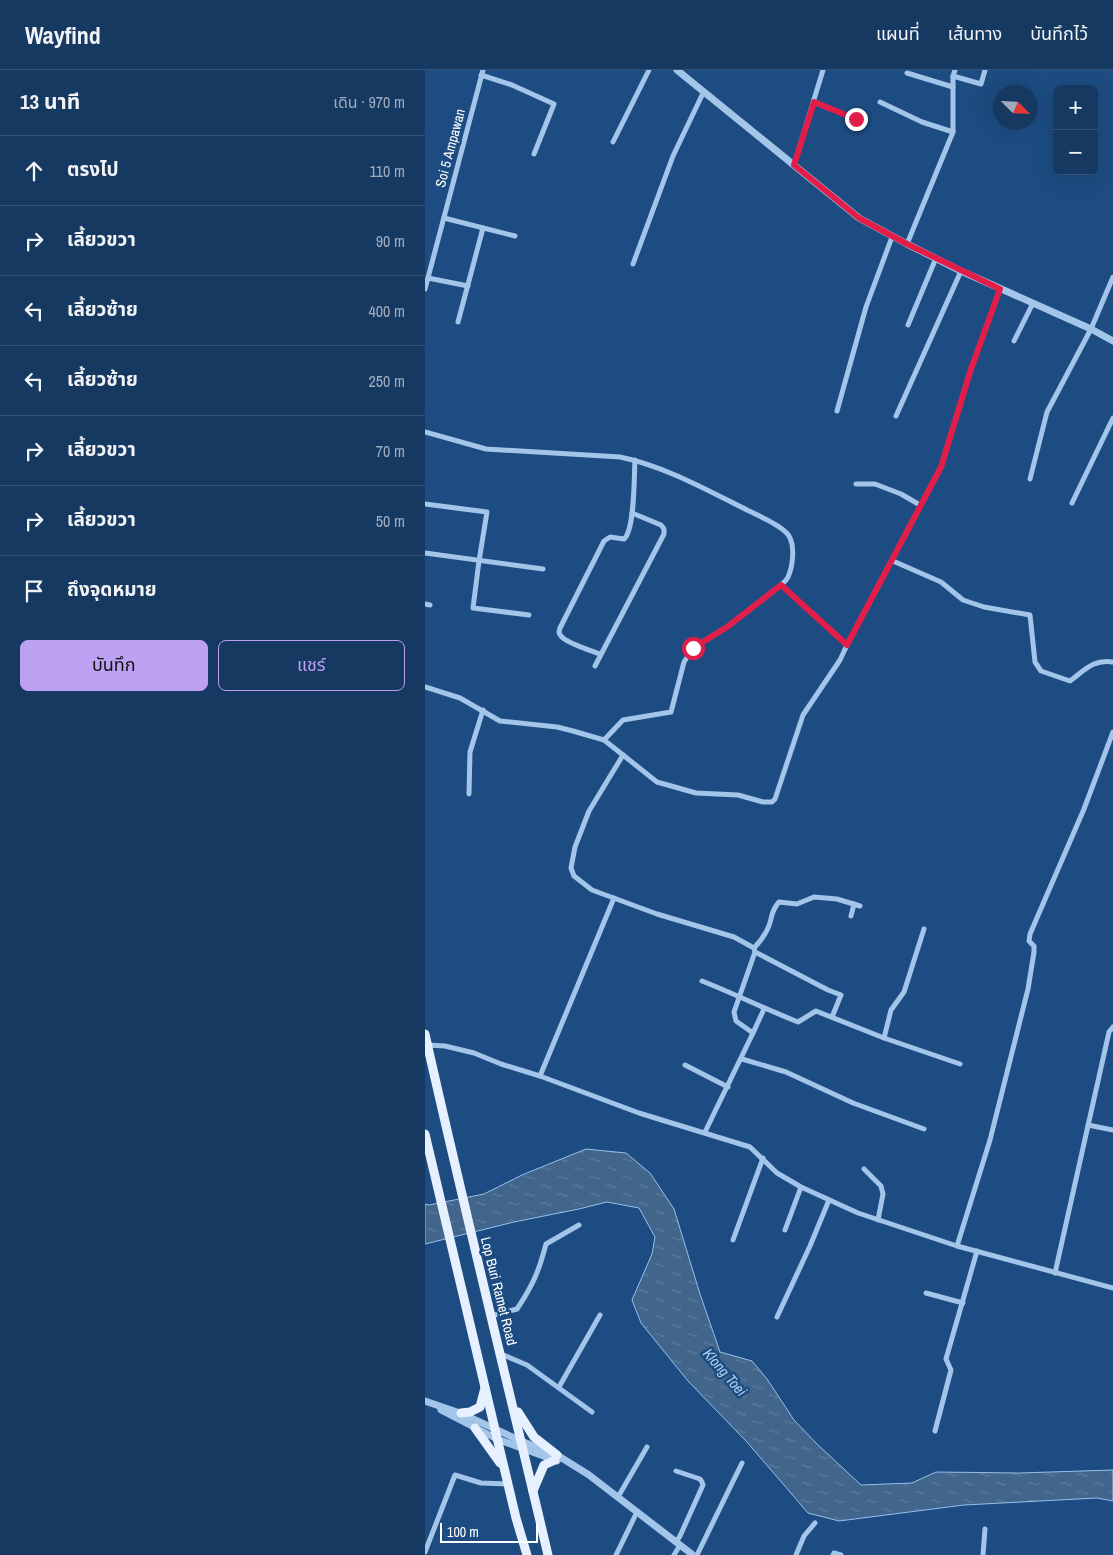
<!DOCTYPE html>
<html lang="th">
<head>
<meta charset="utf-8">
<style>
  :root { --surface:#163962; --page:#1f4068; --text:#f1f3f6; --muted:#9eacbe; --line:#355377; --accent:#bca0f2 }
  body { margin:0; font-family:"Archivo Narrow","Noto Sans Thai",sans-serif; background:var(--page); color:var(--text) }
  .controls { position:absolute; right:15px; top:15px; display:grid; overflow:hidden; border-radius:8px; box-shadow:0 5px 20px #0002 }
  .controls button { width:45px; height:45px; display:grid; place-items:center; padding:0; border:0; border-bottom:1px solid var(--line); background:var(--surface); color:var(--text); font:25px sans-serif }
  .compass { position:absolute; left:568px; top:15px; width:45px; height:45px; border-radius:50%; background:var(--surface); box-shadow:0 5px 20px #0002; rotate:114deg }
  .scale { position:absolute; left:15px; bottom:12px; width:98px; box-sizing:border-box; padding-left:5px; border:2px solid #fff; border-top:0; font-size:14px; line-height:18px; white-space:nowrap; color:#fff; -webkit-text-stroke:4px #1d4c82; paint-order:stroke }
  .stop { position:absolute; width:15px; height:15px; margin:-11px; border:4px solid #e11d48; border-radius:50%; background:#fff }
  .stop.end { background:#e11d48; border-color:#fff; box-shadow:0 1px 5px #0008 }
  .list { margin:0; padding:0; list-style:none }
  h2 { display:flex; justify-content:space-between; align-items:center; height:65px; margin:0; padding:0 20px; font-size:21px }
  h2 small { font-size:16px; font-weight:400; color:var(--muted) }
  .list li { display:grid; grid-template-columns:32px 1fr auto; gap:15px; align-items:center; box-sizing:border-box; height:70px; padding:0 20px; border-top:1px solid var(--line) }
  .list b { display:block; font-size:19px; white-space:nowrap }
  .list em { font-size:16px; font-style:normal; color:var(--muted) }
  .actions { display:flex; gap:10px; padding:15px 20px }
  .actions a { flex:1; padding:11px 0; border:1px solid var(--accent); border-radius:8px; text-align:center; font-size:18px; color:var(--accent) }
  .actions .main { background:var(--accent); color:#111 }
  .icon { flex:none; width:28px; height:28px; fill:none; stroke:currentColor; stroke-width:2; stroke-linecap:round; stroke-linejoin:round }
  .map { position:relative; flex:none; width:688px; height:1485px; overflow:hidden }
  header { display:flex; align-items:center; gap:30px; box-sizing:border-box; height:70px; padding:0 25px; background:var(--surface); border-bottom:1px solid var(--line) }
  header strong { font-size:24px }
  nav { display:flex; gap:28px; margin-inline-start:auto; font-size:18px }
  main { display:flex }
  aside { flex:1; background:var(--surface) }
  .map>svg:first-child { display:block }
  .water { fill:url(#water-ripples); stroke:#96c0eb }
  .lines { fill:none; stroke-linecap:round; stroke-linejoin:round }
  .minor { stroke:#a3c5e9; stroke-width:5 }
  .tertiary { stroke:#a3c5e9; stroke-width:7 }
  .primary { stroke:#e6f0fe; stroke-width:9 }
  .route { stroke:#e11d48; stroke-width:6 }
  .labels { text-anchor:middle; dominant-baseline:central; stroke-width:5; stroke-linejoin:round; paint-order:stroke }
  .street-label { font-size:14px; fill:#fff; stroke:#1d4c82 }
  .water-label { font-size:15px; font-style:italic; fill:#aecff1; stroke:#1d4c82 }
</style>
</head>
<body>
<header>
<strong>Wayfind</strong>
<nav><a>แผนที่</a><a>เส้นทาง</a><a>บันทึกไว้</a></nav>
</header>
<main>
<aside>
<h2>13 นาที<small>เดิน · 970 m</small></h2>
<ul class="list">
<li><svg class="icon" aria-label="ahead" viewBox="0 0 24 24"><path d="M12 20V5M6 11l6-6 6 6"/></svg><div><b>ตรงไป</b></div><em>110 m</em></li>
<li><svg class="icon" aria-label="right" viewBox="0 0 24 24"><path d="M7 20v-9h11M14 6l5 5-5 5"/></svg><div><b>เลี้ยวขวา</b></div><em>90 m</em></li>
<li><svg class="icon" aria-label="left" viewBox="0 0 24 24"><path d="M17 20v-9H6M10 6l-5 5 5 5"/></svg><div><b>เลี้ยวซ้าย</b></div><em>400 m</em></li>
<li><svg class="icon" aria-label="left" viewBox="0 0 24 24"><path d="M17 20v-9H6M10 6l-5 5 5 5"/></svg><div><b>เลี้ยวซ้าย</b></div><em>250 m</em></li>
<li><svg class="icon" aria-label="right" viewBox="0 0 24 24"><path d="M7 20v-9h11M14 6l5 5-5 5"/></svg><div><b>เลี้ยวขวา</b></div><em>70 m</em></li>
<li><svg class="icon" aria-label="right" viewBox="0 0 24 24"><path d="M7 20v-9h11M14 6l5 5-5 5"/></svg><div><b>เลี้ยวขวา</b></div><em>50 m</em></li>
<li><svg class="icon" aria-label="arrive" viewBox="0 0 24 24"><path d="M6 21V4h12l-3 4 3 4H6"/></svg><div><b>ถึงจุดหมาย</b></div></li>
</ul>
<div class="actions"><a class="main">บันทึก</a><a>แชร์</a></div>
</aside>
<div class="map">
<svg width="688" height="1485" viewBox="0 0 688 1485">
  <defs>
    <pattern id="water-ripples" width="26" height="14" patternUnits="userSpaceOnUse" patternTransform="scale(1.25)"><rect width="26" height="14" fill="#42658c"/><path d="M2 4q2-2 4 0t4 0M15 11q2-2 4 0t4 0" fill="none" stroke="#5e7c9d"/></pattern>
  </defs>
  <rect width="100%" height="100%" fill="#1d4c82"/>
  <path class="water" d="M161,1079L201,1083L225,1103L249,1139L275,1224L295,1282L327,1291L342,1309L369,1350L392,1374L436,1415L487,1413L511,1402L594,1403L688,1400V1431L672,1428L539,1435L414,1451L383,1443L321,1371L263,1311L216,1253L207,1230L227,1184L230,1167L214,1138L182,1132L154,1139L89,1152L0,1174V1134L4,1135L59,1124L97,1105Z"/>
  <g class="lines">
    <g class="minor">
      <path d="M482,3L528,17"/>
      <path d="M56,5L87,15L129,34L109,84"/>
      <path d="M528,6L556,14L560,0"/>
      <path d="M389,32L431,49"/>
      <path d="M455,32L497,52L528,62"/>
      <path d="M188,72L224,0"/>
      <path d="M369,95L398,0"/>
      <path d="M19,148L90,166"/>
      <path d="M482,174L528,62V6L530,0"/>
      <path d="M208,194L248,86L279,21"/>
      <path d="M3,208L43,216"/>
      <path d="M0,219L58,0"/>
      <path d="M33,252L58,158"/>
      <path d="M483,255L511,188"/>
      <path d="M589,271L608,233"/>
      <path d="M412,341L441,237L467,167"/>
      <path d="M471,346L536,201"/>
      <path d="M0,362L61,379L195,387C239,396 282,420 322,440C332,445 358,456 364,466C370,476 368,496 363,507C362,510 358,513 356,515"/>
      <path d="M605,409L622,342L666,259L688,207"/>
      <path d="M431,414H450L476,424L495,435"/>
      <path d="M647,433L688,348"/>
      <path d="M0,434L62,442L54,491L48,538L104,545"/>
      <path d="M0,483L118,499"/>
      <path d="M468,491L516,512L538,530L559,537L605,545L610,592L616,601L645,611C660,600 668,589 688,592"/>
      <path d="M0,534L5,535"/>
      <path d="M175,584C167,581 141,573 136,566C133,562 134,562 135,558L179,471L185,467L199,469C210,460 209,405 210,390"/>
      <path d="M170,596L239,464V459L236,455L207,443"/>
      <path d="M0,617L35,628L75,651L132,657L148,661L179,670L198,685L164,741L150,777L146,798L149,806L167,820L232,844L309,867L329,878L330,882L309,942L311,951L328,963L280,1062"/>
      <path d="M179,670L198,650L246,642L259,592L268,578L302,557L356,515L422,575L516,397L546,299L575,219"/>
      <path d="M198,685L232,712L271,723L313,725L338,732H347L350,729L378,645L415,590L422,575"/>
      <path d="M44,724L45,682L58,640"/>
      <path d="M426,846L429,834"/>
      <path d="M329,878C335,872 340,865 343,858C348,847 345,842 354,832L372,834L389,827L412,829L435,836"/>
      <path d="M330,882L403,920L416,925L407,947"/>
      <path d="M277,911C310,924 340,939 373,952L391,941L459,968L535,994"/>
      <path d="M328,963L339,939"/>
      <path d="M459,968L466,940L479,922L499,859"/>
      <path d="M3,975L20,976L49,983L76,994L115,1006L214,1043L325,1077L352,1103L376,1117L433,1143L532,1176L688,1218"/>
      <path d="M317,989L361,1002L428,1033L499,1059"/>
      <path d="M260,995L303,1017"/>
      <path d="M115,1006L189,828"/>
      <path d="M663,1055L688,1060"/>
      <path d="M439,1099L456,1116L458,1124L453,1150"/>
      <path d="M360,1160L376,1117"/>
      <path d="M308,1170L338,1088"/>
      <path d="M532,1176L565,1070L603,919L609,882V876L604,871L605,864L659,739L688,662"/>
      <path d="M630,1203L684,962L688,957"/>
      <path d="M501,1223L538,1233"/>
      <path d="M66,1246L92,1239C108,1215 114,1201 121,1174L154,1155"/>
      <path d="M352,1247L385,1176L404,1130"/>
      <path d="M76,1284L102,1295L167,1342"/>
      <path d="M134,1317L175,1245"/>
      <path d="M510,1361L526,1300L521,1289L552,1181"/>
      <path d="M193,1427L222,1377"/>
      <path d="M251,1472L255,1466L278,1415L277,1412L275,1409L251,1401"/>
      <path d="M0,1482L30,1405L56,1413L83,1414"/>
      <path d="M191,1485L212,1442"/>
      <path d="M249,1485L255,1475"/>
      <path d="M272,1485L317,1393"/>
      <path d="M371,1485L379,1466L390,1453"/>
      <path d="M408,1485L409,1483L416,1485"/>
      <path d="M558,1485L560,1459"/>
    </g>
    <g class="tertiary">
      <path d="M252,0L434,148L482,174L536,201L666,259L688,271"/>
      <path d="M0,1331L35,1343L96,1371L132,1385L164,1405L268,1485"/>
      <path d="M16,1340L72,1369L132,1391"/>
    </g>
    <g class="primary">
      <path d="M0,964C39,1138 82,1311 123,1485"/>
      <path d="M0,1064L91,1448L102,1485"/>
      <path d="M93,1342L109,1367L132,1385"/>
      <path d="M36,1343L45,1342L55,1337L60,1318"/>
      <path d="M50,1358L75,1393"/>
      <path d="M108,1421L119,1395L130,1390"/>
    </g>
  </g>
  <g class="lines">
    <path class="route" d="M268,578L302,557L356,515L422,575L516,397L546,299L575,219L482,174L434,148L369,95L389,32L431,49"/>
  </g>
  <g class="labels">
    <g class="street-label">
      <text transform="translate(25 78) rotate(-75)">Soi 5 Ampawan</text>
      <text transform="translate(74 1221) rotate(76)">Lop Buri Ramet Road</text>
    </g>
    <g class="water-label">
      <text transform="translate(300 1302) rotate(49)">Klong Toei</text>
    </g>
  </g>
</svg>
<div class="controls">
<button>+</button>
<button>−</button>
</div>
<svg class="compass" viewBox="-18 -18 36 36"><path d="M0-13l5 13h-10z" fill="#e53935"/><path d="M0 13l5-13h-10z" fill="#9eacbe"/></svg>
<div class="scale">100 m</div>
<div class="stop" style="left:268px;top:578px"></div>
<div class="stop end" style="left:431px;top:49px"></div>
</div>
</main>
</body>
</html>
